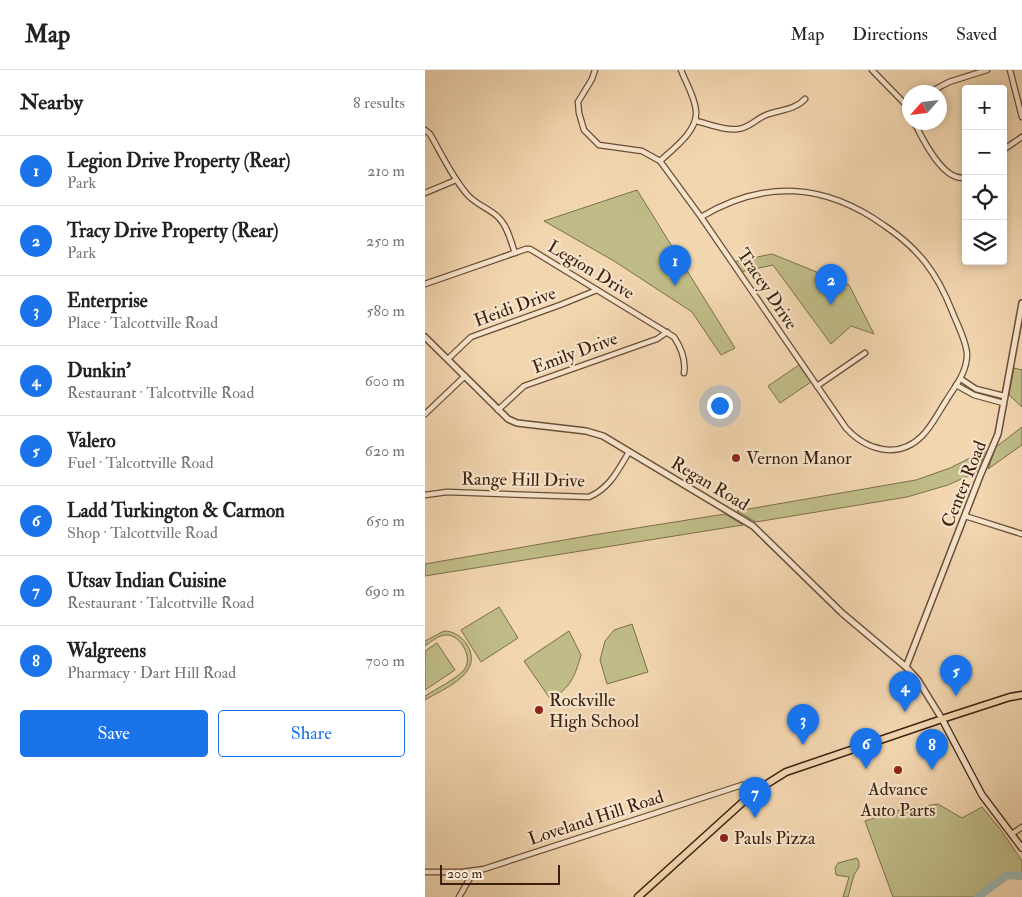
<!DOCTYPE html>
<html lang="en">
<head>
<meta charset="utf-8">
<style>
  :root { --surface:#fff; --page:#f2f2f2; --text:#222; --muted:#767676; --line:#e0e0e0; --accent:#1a73e8 }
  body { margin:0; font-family:"IM FELL Double Pica",serif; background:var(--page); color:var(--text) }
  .controls { position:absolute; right:15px; top:15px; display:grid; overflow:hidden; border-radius:5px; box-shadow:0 2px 8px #0003 }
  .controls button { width:45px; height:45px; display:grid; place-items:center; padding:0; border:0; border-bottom:1px solid var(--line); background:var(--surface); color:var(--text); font:25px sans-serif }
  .compass { position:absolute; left:477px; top:15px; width:45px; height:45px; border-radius:50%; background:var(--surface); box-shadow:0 2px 8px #0003; rotate:243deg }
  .scale { position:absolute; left:15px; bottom:12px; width:120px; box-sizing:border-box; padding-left:5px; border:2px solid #3b200f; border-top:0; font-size:14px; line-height:18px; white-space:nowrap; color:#3b200f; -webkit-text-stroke:4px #f7e4cc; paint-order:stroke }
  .you { position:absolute; left:294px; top:335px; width:18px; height:18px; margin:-12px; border:4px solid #fff; border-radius:50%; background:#1a73e8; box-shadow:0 0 0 8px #1a73e833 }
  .badge { display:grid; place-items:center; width:32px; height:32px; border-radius:50%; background:var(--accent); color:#fff; font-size:16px; font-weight:700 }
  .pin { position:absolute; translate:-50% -41px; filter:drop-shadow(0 1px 2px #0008) }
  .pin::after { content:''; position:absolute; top:26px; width:18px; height:15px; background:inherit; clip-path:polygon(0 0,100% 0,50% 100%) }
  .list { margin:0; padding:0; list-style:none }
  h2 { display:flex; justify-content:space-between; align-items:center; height:65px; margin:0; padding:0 20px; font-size:21px }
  h2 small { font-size:16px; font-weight:400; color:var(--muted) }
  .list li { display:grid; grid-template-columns:32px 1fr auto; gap:15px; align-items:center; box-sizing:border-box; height:70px; padding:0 20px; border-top:1px solid var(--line) }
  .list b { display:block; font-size:19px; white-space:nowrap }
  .list p { margin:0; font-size:16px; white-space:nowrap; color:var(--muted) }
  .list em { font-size:16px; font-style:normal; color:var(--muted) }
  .actions { display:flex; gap:10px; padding:15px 20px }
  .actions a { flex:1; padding:11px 0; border:1px solid var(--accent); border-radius:5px; text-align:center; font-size:18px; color:var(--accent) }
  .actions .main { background:var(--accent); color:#fff }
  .icon { flex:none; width:28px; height:28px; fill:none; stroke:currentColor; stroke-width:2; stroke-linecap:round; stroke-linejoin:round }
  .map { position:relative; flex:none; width:597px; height:827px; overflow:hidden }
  header { display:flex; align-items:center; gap:30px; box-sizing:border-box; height:70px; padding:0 25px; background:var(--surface); border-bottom:1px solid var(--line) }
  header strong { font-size:24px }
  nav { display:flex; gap:28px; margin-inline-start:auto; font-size:18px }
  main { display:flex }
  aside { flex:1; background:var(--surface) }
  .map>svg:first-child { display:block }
  .green { fill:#bfbc87; stroke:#7d6e4b }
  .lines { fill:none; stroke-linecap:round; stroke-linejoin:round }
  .river { stroke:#9db7b4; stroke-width:8 }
  .minor-casing { stroke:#694e37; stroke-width:7 }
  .tertiary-casing { stroke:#694e37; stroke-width:8 }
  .secondary-casing { stroke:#3b200f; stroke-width:8 }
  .primary-casing { stroke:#3b200f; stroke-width:9 }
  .minor { stroke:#f7e4cc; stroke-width:4.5 }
  .tertiary { stroke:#f7e4cc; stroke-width:5 }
  .secondary { stroke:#f7e4cc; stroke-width:5.5 }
  .primary { stroke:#f2d6b0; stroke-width:6 }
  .poi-dot { fill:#8f2418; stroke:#f7e4cc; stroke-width:2 }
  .labels { text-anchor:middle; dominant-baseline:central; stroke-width:4.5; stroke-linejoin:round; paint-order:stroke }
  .street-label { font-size:18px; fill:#3b200f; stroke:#f7e4cc }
  .poi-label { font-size:18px; fill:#3b200f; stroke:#f7e4cc; text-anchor:start }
</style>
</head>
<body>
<header>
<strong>Map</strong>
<nav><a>Map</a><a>Directions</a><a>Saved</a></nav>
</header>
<main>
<aside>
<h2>Nearby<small>8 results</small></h2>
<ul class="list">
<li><span class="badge">1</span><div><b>Legion Drive Property (Rear)</b><p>Park</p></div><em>210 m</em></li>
<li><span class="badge">2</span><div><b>Tracy Drive Property (Rear)</b><p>Park</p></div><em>250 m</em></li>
<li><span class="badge">3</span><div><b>Enterprise</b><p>Place · Talcottville Road</p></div><em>580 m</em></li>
<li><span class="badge">4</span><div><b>Dunkin'</b><p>Restaurant · Talcottville Road</p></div><em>600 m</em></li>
<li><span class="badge">5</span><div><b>Valero</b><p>Fuel · Talcottville Road</p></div><em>620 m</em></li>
<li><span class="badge">6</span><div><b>Ladd Turkington &amp; Carmon</b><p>Shop · Talcottville Road</p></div><em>650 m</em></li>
<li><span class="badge">7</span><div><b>Utsav Indian Cuisine</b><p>Restaurant · Talcottville Road</p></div><em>690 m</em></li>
<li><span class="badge">8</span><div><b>Walgreens</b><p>Pharmacy · Dart Hill Road</p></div><em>700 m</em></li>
</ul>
<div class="actions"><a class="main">Save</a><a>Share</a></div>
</aside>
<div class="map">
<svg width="597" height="827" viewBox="0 0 597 827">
  <rect width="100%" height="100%" fill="#f2d6b0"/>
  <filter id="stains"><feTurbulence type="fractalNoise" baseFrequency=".004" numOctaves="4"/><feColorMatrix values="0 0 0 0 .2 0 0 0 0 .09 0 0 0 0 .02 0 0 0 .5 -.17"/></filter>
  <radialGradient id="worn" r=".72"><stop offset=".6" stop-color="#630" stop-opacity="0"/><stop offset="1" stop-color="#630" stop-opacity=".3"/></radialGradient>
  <g class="green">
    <path d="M212,120L310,278L296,285L267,242L189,191L119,151Z"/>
    <path d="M347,184L424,215L449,264L426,256L406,274L348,195L315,202L308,192Z"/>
    <path d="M374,295L386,312L355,333L343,316Z"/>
    <path d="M589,298L597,300V337L584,325Z"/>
    <path d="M597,357V375L563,399L571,377Z"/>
    <path d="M561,380L552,402L523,415L482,427L331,452L312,441L491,410L525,398Z"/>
    <path d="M300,444L318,455L0,506V494L168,465Z"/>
    <path d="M74,537L93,568L56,592L36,560Z"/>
    <path d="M207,554L223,602L182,614L175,590L180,571L189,560Z"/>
    <path d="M19,561C28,561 36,566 41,573C61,603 20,618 0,630V626C11,619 31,609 39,600C49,588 35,564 21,565C13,565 6,572 0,576V571Z"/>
    <path d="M144,561L156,585C149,609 146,616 126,630L99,591Z"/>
    <path d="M12,573L30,600L0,620V581Z"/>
    <path d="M513,734L537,748L557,737L576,760L597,791V806L582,805L553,827H468L440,751L474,740Z"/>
    <path d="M432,788L434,792V797L429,805L423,827H418L424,807L411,805L410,798L413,793Z"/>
  </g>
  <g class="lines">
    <path class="river" d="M553,827L582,805L597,806"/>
    <defs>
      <g id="minor">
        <path d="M170,0L167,9L153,32L154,43L159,60L174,75L217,81L235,91L276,147L421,358C441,380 473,390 497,366C507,356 513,343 521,331C530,316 542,303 542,284C541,270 532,254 527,241C512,203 494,179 460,156C400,113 340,109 276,147"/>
        <path d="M447,0L484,38"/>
        <path d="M585,0L597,47"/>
        <path d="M505,22L524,12L562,0"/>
        <path d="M271,51C284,54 300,61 313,59C324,58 331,49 341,45C354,40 370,40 380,29"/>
        <path d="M489,52C497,68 519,114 541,107"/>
        <path d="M0,60L5,64C16,83 26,105 41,123C50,135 65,138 74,148C83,157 86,172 90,183"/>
        <path d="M578,80L597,67"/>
        <path d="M235,91C248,79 273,61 271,41C270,27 261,13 256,0"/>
        <path d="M0,123L31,110"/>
        <path d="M0,214L101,179H105L249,267C257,279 261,290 259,303"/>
        <path d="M23,289L46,267L135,235L172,220"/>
        <path d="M536,309L551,319L579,326"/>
        <path d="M531,315L549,325L578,333"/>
        <path d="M392,316L440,283"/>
        <path d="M73,340L99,316L232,269L242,262"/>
        <path d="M0,344L40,306"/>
        <path d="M0,425L22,422L164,427C185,418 193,400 204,382"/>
        <path d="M540,446L597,464"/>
        <path d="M587,764L597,757"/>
        <path d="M0,802H37L59,799L317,715H325L329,722"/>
        <path d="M34,827L45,808L47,801"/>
      </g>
      <g id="tertiary">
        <path d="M0,267L83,349L92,353L161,361L178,366L328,456L417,543L481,597L493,610L517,649"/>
        <path d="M481,597L555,406L573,364L597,233"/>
      </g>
      <path id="secondary" d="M517,649L557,725L597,778"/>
      <path id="primary" d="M213,827L329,722L361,702L517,649L585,627L597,625"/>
    </defs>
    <use href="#minor" class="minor-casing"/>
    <use href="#tertiary" class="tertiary-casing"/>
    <use href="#secondary" class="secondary-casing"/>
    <use href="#primary" class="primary-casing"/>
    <use href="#minor" class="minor"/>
    <use href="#tertiary" class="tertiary"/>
    <use href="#secondary" class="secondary"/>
    <use href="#primary" class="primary"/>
  </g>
  <g class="poi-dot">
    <circle cx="311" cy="388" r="5"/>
    <circle cx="114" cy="640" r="5"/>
    <circle cx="473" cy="700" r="5"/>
    <circle cx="299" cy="768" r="5"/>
  </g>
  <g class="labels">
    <g class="street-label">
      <text transform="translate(166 200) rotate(31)">Legion Drive</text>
      <text transform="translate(342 219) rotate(56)">Tracey Drive</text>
      <text transform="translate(90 237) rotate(-20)">Heidi Drive</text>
      <text transform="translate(150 283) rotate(-20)">Emily Drive</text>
      <text transform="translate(98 410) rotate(1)">Range Hill Drive</text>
      <text transform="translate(285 414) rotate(31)">Regan Road</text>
      <text transform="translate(539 414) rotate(-68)">Center Road</text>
      <text transform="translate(171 748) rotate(-18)">Loveland Hill Road</text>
    </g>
    <g class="poi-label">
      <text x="321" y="388">Vernon Manor</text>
      <text x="124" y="630">Rockville<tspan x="124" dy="21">High School</tspan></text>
      <text x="473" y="719" text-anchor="middle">Advance<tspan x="473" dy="21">Auto Parts</tspan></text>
      <text x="309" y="768">Pauls Pizza</text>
    </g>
  </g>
  <rect width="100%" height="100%" filter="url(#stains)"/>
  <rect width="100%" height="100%" fill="url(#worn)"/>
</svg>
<div class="controls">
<button>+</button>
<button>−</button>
<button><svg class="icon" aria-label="locate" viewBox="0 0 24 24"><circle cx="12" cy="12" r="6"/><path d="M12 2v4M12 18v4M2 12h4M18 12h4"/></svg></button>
<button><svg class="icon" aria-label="layers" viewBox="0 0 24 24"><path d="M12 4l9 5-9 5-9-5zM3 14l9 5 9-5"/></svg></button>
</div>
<svg class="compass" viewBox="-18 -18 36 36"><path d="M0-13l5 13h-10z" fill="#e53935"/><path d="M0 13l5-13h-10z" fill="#767676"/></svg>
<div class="scale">200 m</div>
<div class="you"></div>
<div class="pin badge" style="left:250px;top:216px">1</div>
<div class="pin badge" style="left:406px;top:235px">2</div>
<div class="pin badge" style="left:378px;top:675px">3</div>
<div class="pin badge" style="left:480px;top:642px">4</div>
<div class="pin badge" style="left:531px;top:626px">5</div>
<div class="pin badge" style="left:441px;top:699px">6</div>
<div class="pin badge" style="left:330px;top:748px">7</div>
<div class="pin badge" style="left:507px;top:700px">8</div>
</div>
</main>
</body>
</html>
